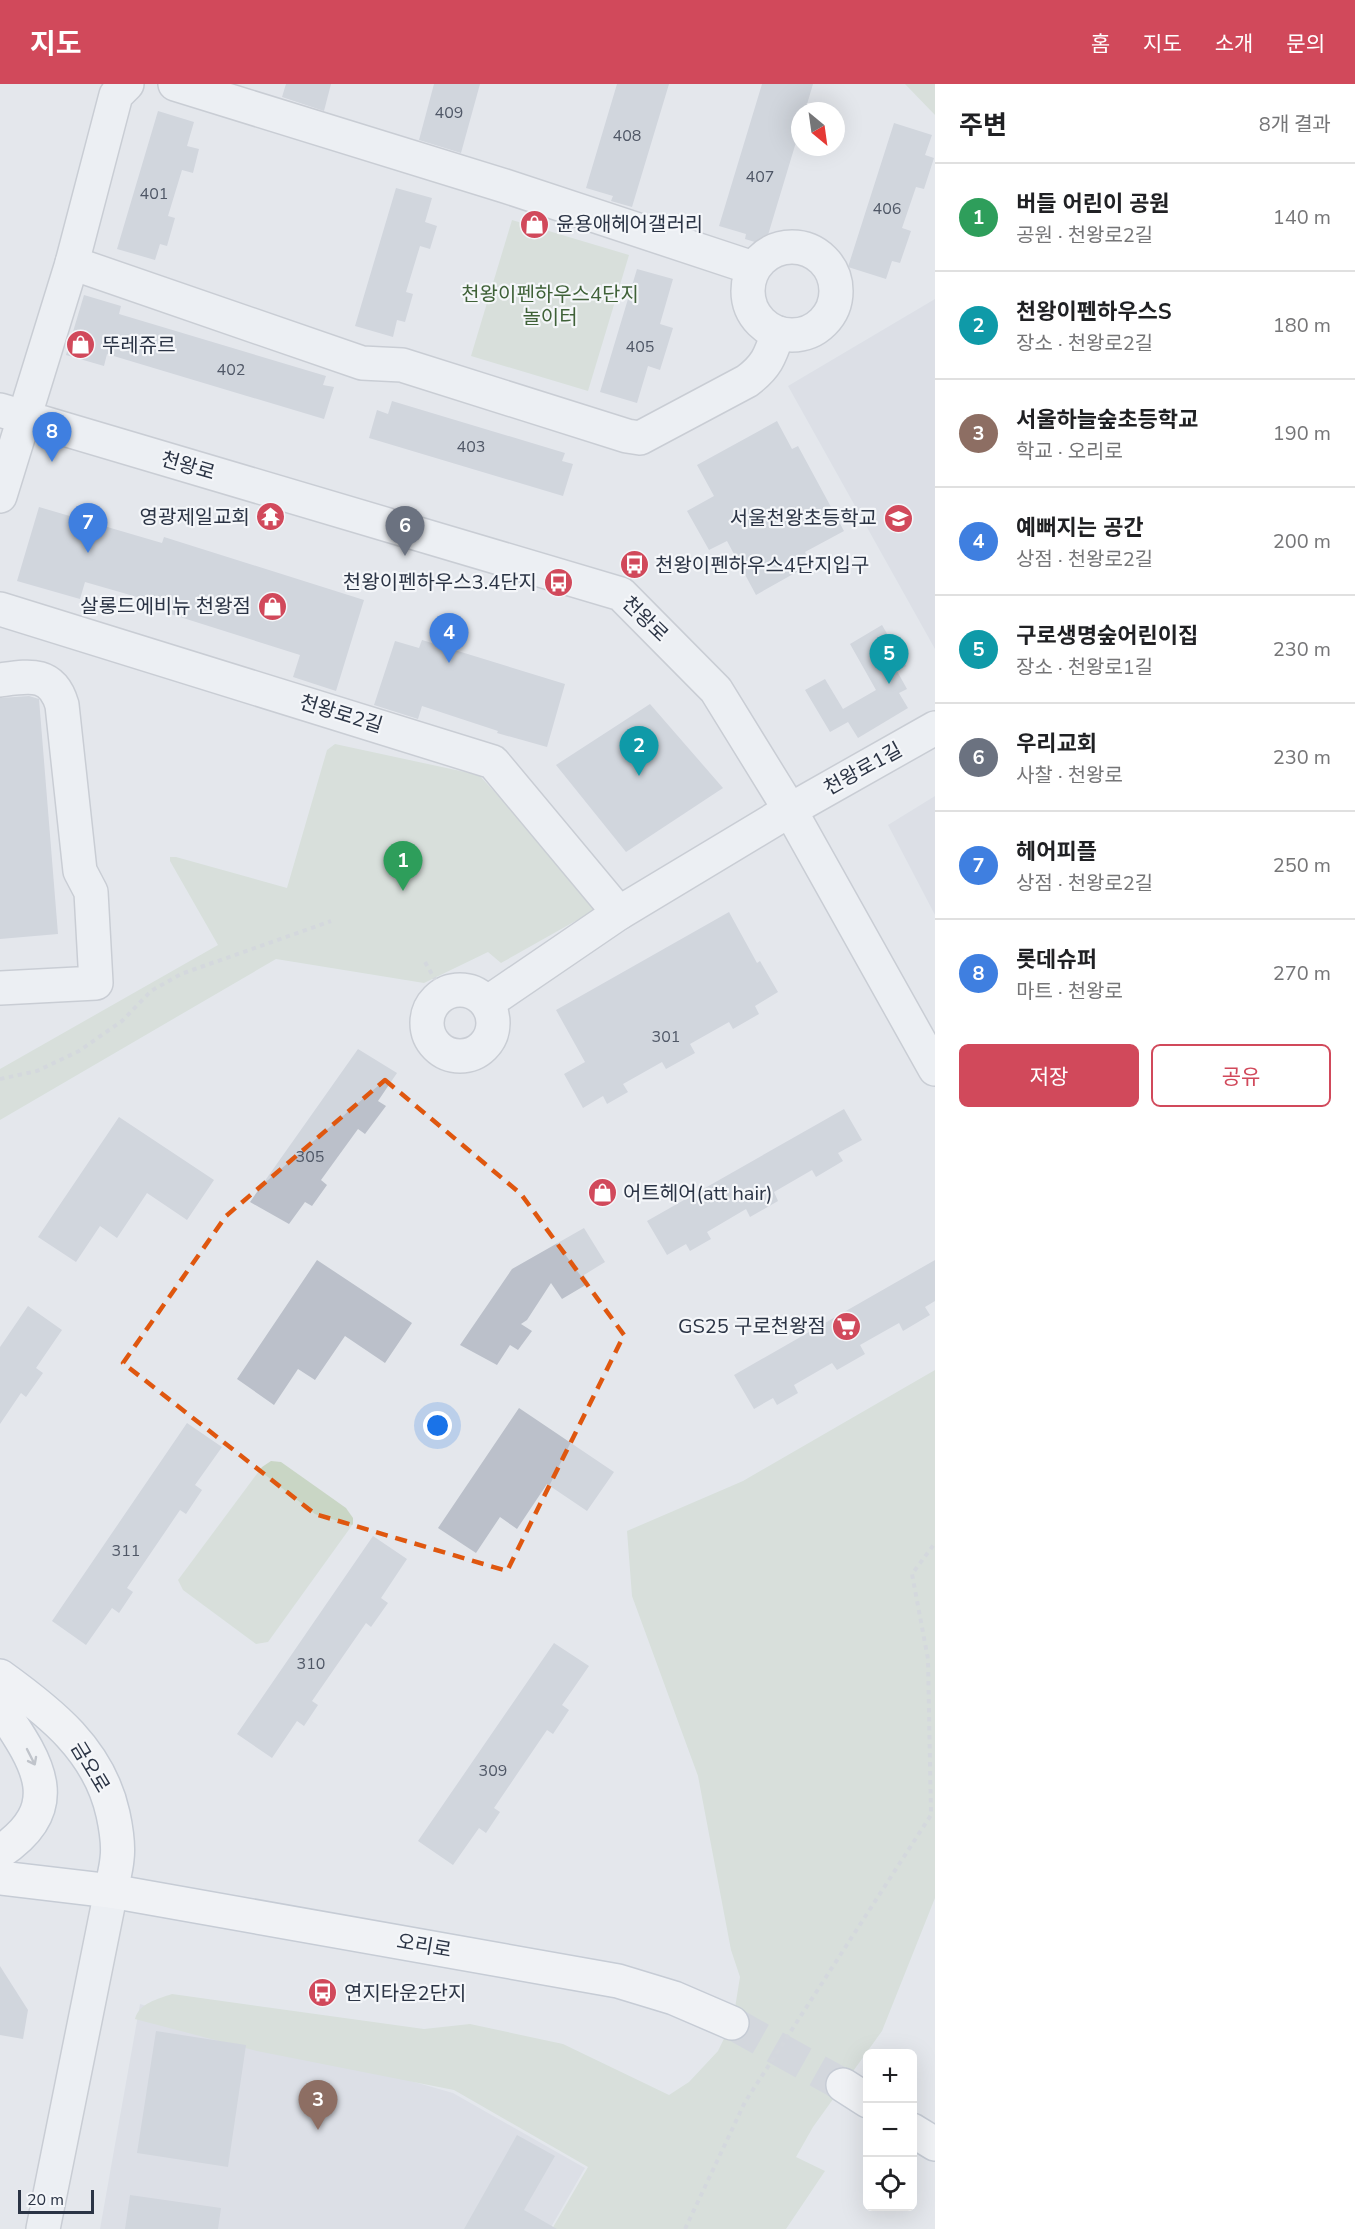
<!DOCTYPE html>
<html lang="ko">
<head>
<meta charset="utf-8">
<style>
  :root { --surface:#fff; --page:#f2f2f2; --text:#202124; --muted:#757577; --line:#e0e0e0; --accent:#d1495b }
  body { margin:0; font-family:"Nunito Sans","Noto Sans KR",sans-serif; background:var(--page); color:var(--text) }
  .controls { position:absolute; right:18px; bottom:18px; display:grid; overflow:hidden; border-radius:9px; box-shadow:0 6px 24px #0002 }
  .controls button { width:54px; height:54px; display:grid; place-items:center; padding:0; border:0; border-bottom:2px solid var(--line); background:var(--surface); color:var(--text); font:30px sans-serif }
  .compass { position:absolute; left:791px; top:18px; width:54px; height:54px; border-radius:50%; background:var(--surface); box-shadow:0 6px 24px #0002; rotate:151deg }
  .scale { position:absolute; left:18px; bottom:15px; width:76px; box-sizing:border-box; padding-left:6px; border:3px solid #2b3445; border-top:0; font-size:16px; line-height:21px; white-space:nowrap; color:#2b3445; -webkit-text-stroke:4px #f4f6f9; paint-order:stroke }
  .you { position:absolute; left:438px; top:1342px; width:21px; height:21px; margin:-15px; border:4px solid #fff; border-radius:50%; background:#1a73e8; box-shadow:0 0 0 9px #1a73e833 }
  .badge { display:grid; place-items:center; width:39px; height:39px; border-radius:50%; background:var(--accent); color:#fff; font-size:20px; font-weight:700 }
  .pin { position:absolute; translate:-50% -50px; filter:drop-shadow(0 2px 3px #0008) }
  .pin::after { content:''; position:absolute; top:32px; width:21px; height:18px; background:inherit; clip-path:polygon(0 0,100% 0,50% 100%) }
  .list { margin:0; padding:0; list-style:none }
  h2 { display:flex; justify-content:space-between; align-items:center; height:78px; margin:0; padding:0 24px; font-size:26px }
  h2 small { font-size:20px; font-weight:400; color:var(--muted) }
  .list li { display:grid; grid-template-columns:39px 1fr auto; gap:18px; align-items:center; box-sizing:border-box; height:108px; padding:0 24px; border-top:2px solid var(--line) }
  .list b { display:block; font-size:22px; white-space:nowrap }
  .list p { margin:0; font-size:20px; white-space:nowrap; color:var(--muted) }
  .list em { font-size:20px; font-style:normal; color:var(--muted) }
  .actions { display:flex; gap:12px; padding:18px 24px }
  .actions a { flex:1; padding:14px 0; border:2px solid var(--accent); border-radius:9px; text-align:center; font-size:21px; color:var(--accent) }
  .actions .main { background:var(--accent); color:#fff }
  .icon { flex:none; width:33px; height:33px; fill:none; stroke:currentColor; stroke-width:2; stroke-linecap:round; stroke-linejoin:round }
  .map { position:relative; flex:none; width:935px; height:2145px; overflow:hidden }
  header { display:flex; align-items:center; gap:36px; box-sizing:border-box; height:84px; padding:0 30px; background:var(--accent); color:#fff }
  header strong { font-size:28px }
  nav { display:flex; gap:33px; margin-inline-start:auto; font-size:21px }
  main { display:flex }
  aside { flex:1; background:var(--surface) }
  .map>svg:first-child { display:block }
  .built { fill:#d2d6de }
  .green { fill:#c9d6c5 }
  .building { fill:#bbc0ca }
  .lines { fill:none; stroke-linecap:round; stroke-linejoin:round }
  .major-tunnel { stroke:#bfc3cb; stroke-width:33; stroke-dasharray:33 16; stroke-linecap:butt }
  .minor-casing { stroke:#a9aeb7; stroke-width:36 }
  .major-casing { stroke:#a3abb8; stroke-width:36 }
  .path { stroke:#c2c5cb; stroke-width:4; stroke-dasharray:4.5 4.5; stroke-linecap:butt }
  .minor { stroke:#f7f8fa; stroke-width:33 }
  .major { stroke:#fff; stroke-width:33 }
  .oneway { stroke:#959aa2 }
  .marked { fill:none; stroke:#df570f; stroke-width:4.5; stroke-dasharray:12 8; stroke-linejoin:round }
  .labels { text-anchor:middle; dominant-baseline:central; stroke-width:4.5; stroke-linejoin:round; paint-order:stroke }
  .number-label { font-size:16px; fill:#4f5766 }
  .poi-label { font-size:20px; fill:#2b3445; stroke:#f4f6f9; text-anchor:start }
  .park-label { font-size:20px; fill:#3f6138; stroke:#f4f6f9 }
  .street-label { font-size:20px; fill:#2b3445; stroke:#f4f6f9 }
</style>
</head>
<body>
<header>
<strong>지도</strong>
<nav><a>홈</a><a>지도</a><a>소개</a><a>문의</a></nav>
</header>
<main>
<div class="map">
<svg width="935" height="2145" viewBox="0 0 935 2145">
  <rect width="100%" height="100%" fill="#e4e7ec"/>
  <g class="built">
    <path d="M935,215V565L788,302Z"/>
    <path d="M935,712V831L888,741Z"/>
    <path d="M140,1920L453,2009L585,2084L550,2145H100Z"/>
  </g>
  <g class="green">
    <path d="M905,0H935V31Z"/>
    <path d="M512,136L629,171L588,307L471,272Z"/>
    <path d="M335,660L479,691L597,819L595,826L501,879L488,868L424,899L276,875L0,1036V985L218,861L170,777V773H176L287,804L327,666Z"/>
    <path d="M935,1286V1814L882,1947L813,2043L796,2073L825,2087L786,2145H552L588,2083L454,2006L257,1967L135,1935C139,1919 158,1915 172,1910L424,1945L470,1940L563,1960L669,2011L689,1998L718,1967L733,1936L740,1893L731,1866L698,1692L632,1512L627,1447L743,1397Z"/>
    <path d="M271,1377L281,1378L346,1424L353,1434V1440L268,1558L256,1560L183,1506L178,1496L262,1383Z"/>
  </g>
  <g class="building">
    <path d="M286,0H331L324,27L282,13Z"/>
    <path d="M434,0H480L461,69L419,56Z"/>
    <path d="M617,0H669L632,123L611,117L613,112L586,104Z"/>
    <path d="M762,0H813L805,27H800V45L765,161L745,155L746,150L719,142Z"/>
    <path d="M158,27L194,38L187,62L199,65L193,89L182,86L168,132L175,134L167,162L160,160L155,176L117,165Z"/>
    <path d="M894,39L932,51L925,71L934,74L924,105L916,103L902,144L911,147L900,179L892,177L886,195L848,183Z"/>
    <path d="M396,104L432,114L425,138L437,142L430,165L420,162L406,208L413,210L405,238L397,236L393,253L355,242Z"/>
    <path d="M637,185L673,195L660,240L673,244L660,286L648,282L637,319L600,308Z"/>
    <path d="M84,211L121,222L119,230L326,292L323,301L334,303L324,335L107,270L104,282L66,271Z"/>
    <path d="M392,317L565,369L562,377L573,380L563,412L369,354L377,326L388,330Z"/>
    <path d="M777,337L792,365L798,362L844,447L805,468L811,480L756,511L727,457L709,466L687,427L714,412L697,381Z"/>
    <path d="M39,423L162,459L164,453L364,516L336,607L293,593L300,571L142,521L144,515L85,498L80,515L17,497Z"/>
    <path d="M882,541L906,582L897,587L907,605L899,609L908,624L858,654L848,638L830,648L805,606L825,595L843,625L876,606L850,560Z"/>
    <path d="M422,556L565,600L547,663L497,649L498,647L422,622L418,635L374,621L395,557L419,564Z"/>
    <path d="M29,612L39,615L58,850L0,855V614Z"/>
    <path d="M650,620L723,704L626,768L556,681Z"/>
    <path d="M729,828L757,879L760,877L778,908L755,922L759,930L733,945L729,938L690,960L695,969L666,985L662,978L623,1000L628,1008L607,1020L603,1012L583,1024L564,990L585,978L556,926Z"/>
    <path d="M358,965L397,989L378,1017L386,1022L365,1050L358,1045L321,1096L327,1101L312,1122L305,1118L289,1140L250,1118Z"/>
    <path d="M844,1025L862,1056L838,1069L843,1077L816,1093L812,1086L774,1108L778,1117L750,1133L746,1125L707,1148L711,1155L690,1167L686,1160L667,1171L647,1137Z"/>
    <path d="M119,1033L214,1096L187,1136L147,1109L117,1154L100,1142L76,1178L38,1153Z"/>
    <path d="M584,1144L605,1178L584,1191L589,1199L562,1215L551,1199L527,1236L521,1240L532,1247L518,1266L510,1261L497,1281L460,1261L512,1185Z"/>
    <path d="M317,1176L412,1239L385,1279L345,1252L315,1296L298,1285L274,1321L237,1295Z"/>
    <path d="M935,1176V1217L925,1223L930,1231L903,1247L899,1239L860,1261L865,1270L837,1286L832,1279L794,1301L798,1309L777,1321L773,1314L754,1325L734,1291Z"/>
    <path d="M28,1222L62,1246L36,1284L43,1289L26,1313L21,1309L0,1340V1263Z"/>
    <path d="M519,1324L614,1388L587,1427L547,1400L517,1445L500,1433L476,1469L438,1444Z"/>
    <path d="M187,1339L222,1363L195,1401L202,1406L186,1430L180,1426L127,1504L133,1508L119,1529L112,1524L86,1561L52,1537Z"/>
    <path d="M373,1452L407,1475L381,1514L388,1519L371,1543L366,1539L312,1617L318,1621L304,1642L297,1637L272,1674L237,1650Z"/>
    <path d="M554,1559L589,1582L562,1621L569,1626L553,1650L547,1646L494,1724L500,1728L486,1749L479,1744L453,1781L418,1757Z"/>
    <path d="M0,1882L28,1926L23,1955L0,1951Z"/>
    <path d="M156,1947L246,1961L228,2083L137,2069Z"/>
    <path d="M517,2051L555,2072L524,2126L557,2145H464Z"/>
    <path d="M130,2111L221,2124L218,2145H125Z"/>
  </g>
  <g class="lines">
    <path class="major-tunnel" d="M732,1939L843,2001"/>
    <defs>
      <g id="minor">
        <path d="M175,0L505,102L753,184"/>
        <circle cx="792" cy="207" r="44"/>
        <path d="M72,179L362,279L402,281L627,352L640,354L747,297C767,282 770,272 778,249"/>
        <path d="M0,326L621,510L716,606L790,726L935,985"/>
        <path d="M0,412L72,179L116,11L127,0"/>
        <path d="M0,525L493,678L619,829"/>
        <path d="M0,596C29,592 52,587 62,621L80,787L91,808L96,899L0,904"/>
        <circle cx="460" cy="939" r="33"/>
        <path d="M487,919L619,829L790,726L935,644"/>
        <path d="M43,2145L111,1807"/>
      </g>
      <g id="major">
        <path d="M0,1592C50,1628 99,1666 113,1730C116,1744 119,1760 117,1775C116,1786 113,1796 111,1807"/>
        <path d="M0,1623C36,1677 69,1722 0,1768"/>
        <path d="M0,1794L111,1807L618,1897L674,1914L732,1939"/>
        <path d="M843,2001L868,2017"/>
        <path d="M912,2046L935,2060"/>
      </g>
    </defs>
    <use href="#minor" class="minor-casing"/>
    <use href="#major" class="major-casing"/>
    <g class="path">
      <path d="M425,878L444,911"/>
      <path d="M0,995L37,987L79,967L122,937L151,907L181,890L331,837"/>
      <path d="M685,2145L745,2018L931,1731L928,1575L912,1490L935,1459"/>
    </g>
    <use href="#minor" class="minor"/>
    <use href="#major" class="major"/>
  </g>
  <defs><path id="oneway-shaft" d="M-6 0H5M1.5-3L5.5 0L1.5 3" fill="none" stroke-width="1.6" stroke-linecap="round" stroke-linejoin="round" transform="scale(1.5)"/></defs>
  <use class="oneway" href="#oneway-shaft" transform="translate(31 1673) rotate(63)"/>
  <path d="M0 0H935V2145H0ZM385,996L521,1110L624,1251L507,1487L315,1430L123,1279L226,1132Z" fill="#e4e7ec" fill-opacity=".55" fill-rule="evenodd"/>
  <path class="marked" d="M385,996L521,1110L624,1251L507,1487L315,1430L123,1279L226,1132Z"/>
  <defs>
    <symbol id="shop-disc" viewBox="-11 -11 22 22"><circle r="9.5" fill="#d1495b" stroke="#f4f6f9"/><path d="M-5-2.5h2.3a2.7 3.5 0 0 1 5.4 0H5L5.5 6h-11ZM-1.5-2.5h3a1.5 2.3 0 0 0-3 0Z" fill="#fff"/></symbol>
    <symbol id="temple-disc" viewBox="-11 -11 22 22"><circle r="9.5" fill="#d1495b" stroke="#f4f6f9"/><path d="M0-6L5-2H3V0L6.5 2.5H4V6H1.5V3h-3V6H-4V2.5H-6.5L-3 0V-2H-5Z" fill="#fff"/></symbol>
    <symbol id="school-disc" viewBox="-11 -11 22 22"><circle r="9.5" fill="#d1495b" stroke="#f4f6f9"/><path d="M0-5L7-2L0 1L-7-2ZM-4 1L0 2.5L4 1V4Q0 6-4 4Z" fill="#fff"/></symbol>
    <symbol id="bus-disc" viewBox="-11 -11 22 22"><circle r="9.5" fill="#d1495b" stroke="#f4f6f9"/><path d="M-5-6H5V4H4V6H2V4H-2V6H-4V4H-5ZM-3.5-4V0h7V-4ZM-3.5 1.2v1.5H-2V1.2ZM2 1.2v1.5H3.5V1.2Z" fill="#fff"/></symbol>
    <symbol id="supermarket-disc" viewBox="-11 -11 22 22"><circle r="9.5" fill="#d1495b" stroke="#f4f6f9"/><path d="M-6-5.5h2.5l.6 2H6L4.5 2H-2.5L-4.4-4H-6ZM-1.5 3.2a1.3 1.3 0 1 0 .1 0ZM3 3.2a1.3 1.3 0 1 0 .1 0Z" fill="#fff"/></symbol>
  </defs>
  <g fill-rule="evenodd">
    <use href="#shop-disc" x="518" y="124" width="33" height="33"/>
    <use href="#shop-disc" x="64" y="244" width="33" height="33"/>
    <use href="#temple-disc" x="254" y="416" width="33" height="33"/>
    <use href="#school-disc" x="882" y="418" width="33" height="33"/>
    <use href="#bus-disc" x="618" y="464" width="33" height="33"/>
    <use href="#bus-disc" x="542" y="482" width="33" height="33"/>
    <use href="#shop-disc" x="256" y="506" width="33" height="33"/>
    <use href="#shop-disc" x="586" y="1092" width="33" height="33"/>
    <use href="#supermarket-disc" x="830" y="1226" width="33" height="33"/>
    <use href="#bus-disc" x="306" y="1892" width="33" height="33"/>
  </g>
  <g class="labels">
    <g class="number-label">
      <text x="449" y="29">409</text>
      <text x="627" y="52">408</text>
      <text x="760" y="93">407</text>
      <text x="154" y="110">401</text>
      <text x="887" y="125">406</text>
      <text x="640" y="263">405</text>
      <text x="231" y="286">402</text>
      <text x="471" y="363">403</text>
      <text x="666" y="953">301</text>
      <text x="310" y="1073">305</text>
      <text x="126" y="1467">311</text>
      <text x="311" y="1580">310</text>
      <text x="493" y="1687">309</text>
    </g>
    <g class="poi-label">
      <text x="556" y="140">윤용애헤어갤러리</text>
      <text x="102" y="261">뚜레쥬르</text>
      <text x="250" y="433" text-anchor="end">영광제일교회</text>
      <text x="877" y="434" text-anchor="end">서울천왕초등학교</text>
      <text x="655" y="481">천왕이펜하우스4단지입구</text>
      <text x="537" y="498" text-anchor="end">천왕이펜하우스3.4단지</text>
      <text x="251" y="522" text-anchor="end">살롱드에비뉴 천왕점</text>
      <text x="623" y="1109">어트헤어(att hair)</text>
      <text x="826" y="1242" text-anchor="end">GS25 구로천왕점</text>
      <text x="344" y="1909">연지타운2단지</text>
    </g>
    <g class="park-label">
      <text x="550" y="210">천왕이펜하우스4단지<tspan x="550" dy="23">놀이터</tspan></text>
    </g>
    <g class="street-label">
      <text transform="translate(188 382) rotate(16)">천왕로</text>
      <text transform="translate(645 535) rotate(44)">천왕로</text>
      <text transform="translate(341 630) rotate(17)">천왕로2길</text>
      <text transform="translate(863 685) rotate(-29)">천왕로1길</text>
      <text transform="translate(90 1683) rotate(59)">금오로</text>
      <text transform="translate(424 1862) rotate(10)">오리로</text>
    </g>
  </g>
</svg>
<div class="controls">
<button>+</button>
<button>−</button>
<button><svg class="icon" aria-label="locate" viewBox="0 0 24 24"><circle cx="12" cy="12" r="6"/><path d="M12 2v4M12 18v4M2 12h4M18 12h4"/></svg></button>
</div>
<svg class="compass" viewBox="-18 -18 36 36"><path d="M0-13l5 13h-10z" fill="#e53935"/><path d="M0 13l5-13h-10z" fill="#757577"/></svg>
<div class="scale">20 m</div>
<div class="you"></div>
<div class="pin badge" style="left:403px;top:807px;background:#2e9e5b">1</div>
<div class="pin badge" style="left:639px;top:692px;background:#0f9aa8">2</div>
<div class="pin badge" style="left:318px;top:2046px;background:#8d6e63">3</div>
<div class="pin badge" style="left:449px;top:579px;background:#3f7fe0">4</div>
<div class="pin badge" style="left:889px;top:600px;background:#0f9aa8">5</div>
<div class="pin badge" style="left:405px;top:472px;background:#6b7280">6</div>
<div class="pin badge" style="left:88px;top:469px;background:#3f7fe0">7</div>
<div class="pin badge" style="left:52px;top:378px;background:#3f7fe0">8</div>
</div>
<aside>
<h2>주변<small>8개 결과</small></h2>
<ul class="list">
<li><span class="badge" style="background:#2e9e5b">1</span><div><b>버들 어린이 공원</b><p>공원 · 천왕로2길</p></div><em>140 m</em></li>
<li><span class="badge" style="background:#0f9aa8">2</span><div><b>천왕이펜하우스S</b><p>장소 · 천왕로2길</p></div><em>180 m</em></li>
<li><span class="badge" style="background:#8d6e63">3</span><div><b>서울하늘숲초등학교</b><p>학교 · 오리로</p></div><em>190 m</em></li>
<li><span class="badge" style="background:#3f7fe0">4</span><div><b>예뻐지는 공간</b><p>상점 · 천왕로2길</p></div><em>200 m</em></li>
<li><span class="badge" style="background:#0f9aa8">5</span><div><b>구로생명숲어린이집</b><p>장소 · 천왕로1길</p></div><em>230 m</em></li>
<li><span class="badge" style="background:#6b7280">6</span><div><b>우리교회</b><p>사찰 · 천왕로</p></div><em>230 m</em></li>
<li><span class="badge" style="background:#3f7fe0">7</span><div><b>헤어피플</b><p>상점 · 천왕로2길</p></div><em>250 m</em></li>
<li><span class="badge" style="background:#3f7fe0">8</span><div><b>롯데슈퍼</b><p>마트 · 천왕로</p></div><em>270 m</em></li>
</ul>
<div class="actions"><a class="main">저장</a><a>공유</a></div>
</aside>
</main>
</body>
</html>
